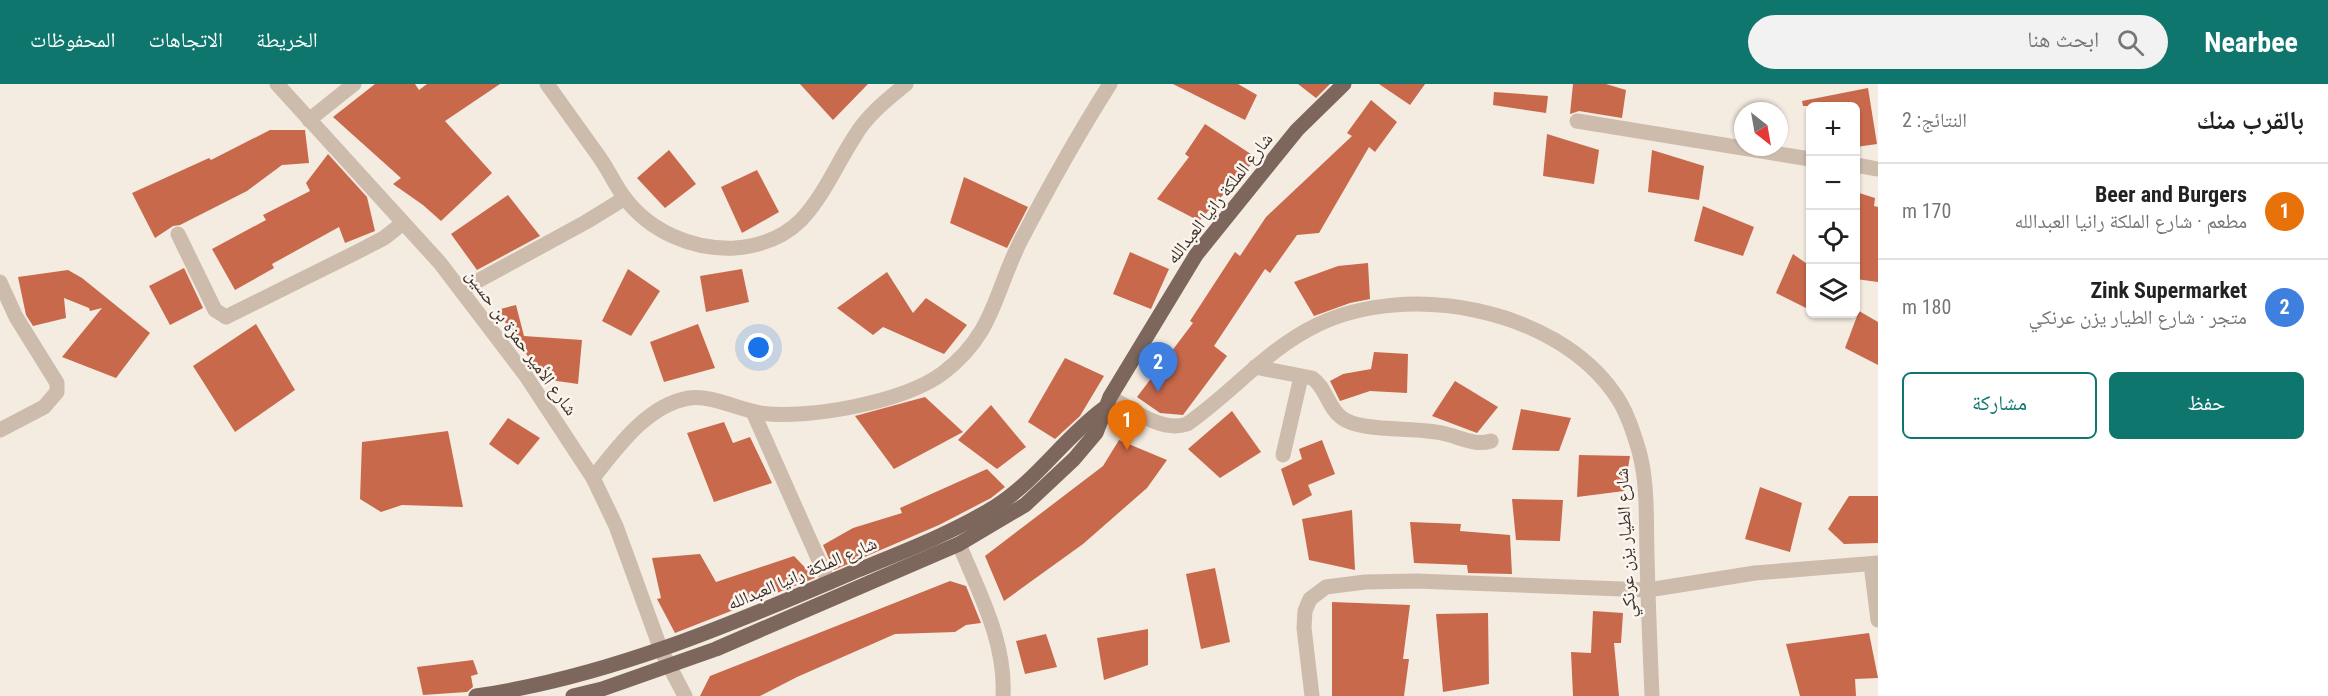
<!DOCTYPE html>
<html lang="ar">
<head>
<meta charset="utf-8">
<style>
  :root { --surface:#fff; --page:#f2f2f2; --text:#222; --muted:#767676; --line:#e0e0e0; --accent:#0f766e }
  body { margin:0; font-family:"Roboto Condensed","Noto Naskh Arabic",sans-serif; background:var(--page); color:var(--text); direction:rtl }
  .controls { position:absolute; right:18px; top:18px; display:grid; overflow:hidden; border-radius:9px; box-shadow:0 2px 4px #0004 }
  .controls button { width:54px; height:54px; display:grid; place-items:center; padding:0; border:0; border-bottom:2px solid var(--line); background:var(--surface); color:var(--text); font:30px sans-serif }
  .compass { position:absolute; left:1734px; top:18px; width:54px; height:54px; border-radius:50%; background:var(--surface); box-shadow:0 2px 4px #0004; rotate:149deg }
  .you { position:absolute; left:759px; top:264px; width:21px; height:21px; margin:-15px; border:4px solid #fff; border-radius:50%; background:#1a73e8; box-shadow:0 0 0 9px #1a73e833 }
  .badge { display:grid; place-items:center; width:39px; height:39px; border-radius:50%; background:var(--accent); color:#fff; font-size:20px; font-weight:700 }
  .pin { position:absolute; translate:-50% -50px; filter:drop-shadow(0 2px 3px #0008) }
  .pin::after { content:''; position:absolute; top:32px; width:21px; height:18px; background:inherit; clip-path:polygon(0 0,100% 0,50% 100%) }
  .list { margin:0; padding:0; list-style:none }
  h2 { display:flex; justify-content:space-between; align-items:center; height:78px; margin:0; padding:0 24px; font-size:26px }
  h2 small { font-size:20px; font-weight:400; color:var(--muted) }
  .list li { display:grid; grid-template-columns:39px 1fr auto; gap:18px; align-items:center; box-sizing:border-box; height:96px; padding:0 24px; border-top:2px solid var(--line) }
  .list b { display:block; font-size:22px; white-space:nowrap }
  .list p { margin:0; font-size:20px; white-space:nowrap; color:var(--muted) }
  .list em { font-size:20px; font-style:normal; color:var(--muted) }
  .actions { display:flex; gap:12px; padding:18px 24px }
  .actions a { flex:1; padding:14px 0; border:2px solid var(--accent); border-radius:9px; text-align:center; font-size:21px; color:var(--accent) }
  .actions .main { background:var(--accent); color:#fff }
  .icon { flex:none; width:33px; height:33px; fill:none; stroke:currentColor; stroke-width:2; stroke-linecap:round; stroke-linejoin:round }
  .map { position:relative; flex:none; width:1878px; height:612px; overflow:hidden; direction:ltr }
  header { display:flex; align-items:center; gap:36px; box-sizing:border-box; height:84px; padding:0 30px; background:var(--accent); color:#fff }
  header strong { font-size:28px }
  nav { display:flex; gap:33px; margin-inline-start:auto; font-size:21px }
  .search { width:420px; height:54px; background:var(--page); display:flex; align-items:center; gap:15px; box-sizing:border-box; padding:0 21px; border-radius:33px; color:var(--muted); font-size:22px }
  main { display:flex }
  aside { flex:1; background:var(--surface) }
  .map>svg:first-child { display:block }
  .building { fill:#c8694b }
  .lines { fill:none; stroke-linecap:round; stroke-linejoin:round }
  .minor { stroke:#cdbbac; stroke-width:15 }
  .major { stroke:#7d675c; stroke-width:15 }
  .labels { text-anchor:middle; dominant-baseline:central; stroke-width:5; stroke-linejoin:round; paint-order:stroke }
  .street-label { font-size:18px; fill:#3b302b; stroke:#fbf5ee }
</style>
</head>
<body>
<header>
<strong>Nearbee</strong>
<div class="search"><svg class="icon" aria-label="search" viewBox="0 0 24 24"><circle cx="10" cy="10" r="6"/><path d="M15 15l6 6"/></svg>ابحث هنا</div>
<nav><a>الخريطة</a><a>الاتجاهات</a><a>المحفوظات</a></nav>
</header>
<main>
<aside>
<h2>بالقرب منك<small>النتائج: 2</small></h2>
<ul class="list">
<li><span class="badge" style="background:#e8710a">1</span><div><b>Beer and Burgers</b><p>مطعم · شارع الملكة رانيا العبدالله</p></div><em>170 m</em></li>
<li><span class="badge" style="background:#3f7fe0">2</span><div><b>Zink Supermarket</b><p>متجر · شارع الطيار يزن عرنكي</p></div><em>180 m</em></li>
</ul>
<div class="actions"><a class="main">حفظ</a><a>مشاركة</a></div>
</aside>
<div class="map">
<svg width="1878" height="612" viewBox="0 0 1878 612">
  <rect width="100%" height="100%" fill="#f4ebe1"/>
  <g class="building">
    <path d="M375,0H415L419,6L427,0H500L445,37L492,89L441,137L423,121L393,100L401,94L333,33Z"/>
    <path d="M800,0H868L833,36Z"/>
    <path d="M1173,0H1238L1257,11L1245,36Z"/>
    <path d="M1298,0H1330L1316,14Z"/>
    <path d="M1379,0H1425L1410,21Z"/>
    <path d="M1573,0H1606L1626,6L1622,34L1579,27L1570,30Z"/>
    <path d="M1868,4L1877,60L1856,63V22H1803L1802,17Z"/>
    <path d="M1494,8L1548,12L1546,29L1493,21Z"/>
    <path d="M1371,16L1397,38L1375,68L1369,63L1319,149L1297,151L1270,189L1265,185L1214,262L1227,272L1183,331L1160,329L1137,313L1193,239L1190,237L1235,168L1240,172L1266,133L1352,52L1347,49Z"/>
    <path d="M1205,40L1257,74L1199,137L1157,115L1189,73L1185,70Z"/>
    <path d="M270,46H305L309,79L282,81L247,107L180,141L173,142L155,154L132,109L209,74L211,76Z"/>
    <path d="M1547,50L1599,66L1594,100L1543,92Z"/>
    <path d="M669,66L696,100L665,124L637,94Z"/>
    <path d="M1652,66L1704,82L1699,116L1648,108Z"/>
    <path d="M328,70L367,113L375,147L345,159L339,143L272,180L274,184L235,206L212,165L266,136L263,131L310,107L306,99Z"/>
    <path d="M757,86L779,128L742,149L721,103Z"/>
    <path d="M964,93L1028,123L1007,164L950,139Z"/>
    <path d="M1856,108L1875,114L1874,122L1878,123V198L1856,195Z"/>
    <path d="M508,111L540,152L477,186L451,150Z"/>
    <path d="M1703,122L1754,143L1743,172L1694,157Z"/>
    <path d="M1130,168L1169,185L1151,225L1113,210Z"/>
    <path d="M1793,170L1810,182V226L1776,209Z"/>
    <path d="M1368,179L1370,215L1350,219L1314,232L1294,198L1338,182Z"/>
    <path d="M184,184L203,224L170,241L149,202Z"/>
    <path d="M628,185L660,207L631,252L602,237Z"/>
    <path d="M742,185L749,218L706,228L700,192Z"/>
    <path d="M68,186L82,194L150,249L116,294L62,273L102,224L90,227L89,224L64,214L66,234L33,242L26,231L18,193Z"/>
    <path d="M887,188L913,229L926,214L967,241L944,270L883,243L873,251L837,224Z"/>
    <path d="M516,221L524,252L582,256L578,300L543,295L497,226Z"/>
    <path d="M1859,227L1878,238V281L1845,264Z"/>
    <path d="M256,240L295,306L235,348L193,282Z"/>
    <path d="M698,240L715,284L664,298L650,258Z"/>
    <path d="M1374,268L1408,270L1407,309L1370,307L1340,317L1330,297L1343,290L1371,285Z"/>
    <path d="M1065,274L1104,292L1080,332L1055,355L1028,338Z"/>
    <path d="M1455,297L1498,323L1477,349L1432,332Z"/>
    <path d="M925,313L963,348L894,385L855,332Z"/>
    <path d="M991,321L1026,363L997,385L958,356Z"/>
    <path d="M1521,325L1571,334L1559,367L1512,366Z"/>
    <path d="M1232,327L1261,368L1220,394L1188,365Z"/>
    <path d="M508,334L540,354L518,381L489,360Z"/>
    <path d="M724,338L733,359L750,353L772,399L714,418L687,349Z"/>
    <path d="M448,347L463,423L402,421L381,428L360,415L362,358Z"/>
    <path d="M1119,356L1167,376L1147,404L1083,460L1004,517L985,472L1103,382Z"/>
    <path d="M1322,356L1335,390L1308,401L1312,411L1293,422L1281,385L1302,375L1299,365Z"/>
    <path d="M1579,371L1630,372L1624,407L1577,413Z"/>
    <path d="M987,385L1005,403L991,414L939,441L834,486L823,461L853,444L902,429L900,424Z"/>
    <path d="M1760,403L1802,419L1790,468L1745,455Z"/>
    <path d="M1849,412H1878V459L1844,460L1828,445Z"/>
    <path d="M1512,415L1563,416L1560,457L1516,456Z"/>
    <path d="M1352,426L1355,486L1309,476L1302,435Z"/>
    <path d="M1410,438L1461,440L1460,447L1510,451L1512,490L1468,489L1467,481L1414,479Z"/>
    <path d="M700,470L716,498L794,472L815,494L675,549L657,515L661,514L652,474Z"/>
    <path d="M1215,484L1230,558L1201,565L1186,490Z"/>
    <path d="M950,497L966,502L981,539L966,541L955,548L895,550L797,593L760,612H700L710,592Z"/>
    <path d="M1332,518L1410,521L1403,575H1409L1404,612H1332Z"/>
    <path d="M1593,527L1623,529L1621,559H1614L1619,612H1573L1571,568L1591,569Z"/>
    <path d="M1488,529L1489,600L1443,608L1436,530Z"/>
    <path d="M1148,545V581L1104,596L1097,554Z"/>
    <path d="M1869,549L1878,594L1855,595L1856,612H1800L1786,560Z"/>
    <path d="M1046,550L1057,583L1025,590L1016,557Z"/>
    <path d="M473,576L478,590L471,592L473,603L467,608L423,611L417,583Z"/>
  </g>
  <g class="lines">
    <g class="minor">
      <path d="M277,0L440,179L526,292L593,394L616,442L661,566L685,612"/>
      <path d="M547,0C565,25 582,49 600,74C609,87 615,101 624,113C650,148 693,166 735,164C760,162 783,154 801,136C824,112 837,79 855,52C867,31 888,15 906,0"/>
      <path d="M309,36L354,0"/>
      <path d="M1577,37L1810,75"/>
      <path d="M1856,81L1878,85"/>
      <path d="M178,150L215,226L226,233L359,167L384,154L403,139"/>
      <path d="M0,198L16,233L57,299V308L44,323L0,346"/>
      <path d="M461,206L586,138L625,114"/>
      <path d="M1255,283L1312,294C1326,303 1328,324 1342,334C1362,349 1419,342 1446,350C1462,354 1475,362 1491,357"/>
      <path d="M1110,313C1132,325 1161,349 1187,340C1232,309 1267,265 1317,241C1408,197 1554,224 1614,309C1626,325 1633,347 1639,367C1648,399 1646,438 1647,471C1648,518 1650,565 1652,612"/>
      <path d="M753,328L829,499"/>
      <path d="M1283,371L1301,293"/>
      <path d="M593,394C617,364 647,321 689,314C713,311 736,325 760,329C807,336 904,318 943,289C994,250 994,210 1020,158C1048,104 1077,52 1110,0"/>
      <path d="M959,460C979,509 1006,558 1003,612"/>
      <path d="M1871,480L1878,536"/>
      <path d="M1312,612L1304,544L1305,527L1310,515L1326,503L1365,498L1416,497L1648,506L1755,489L1878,479"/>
    </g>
    <g class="major">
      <path d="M476,612C607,593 730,541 851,489C900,469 951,450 996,422C1037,396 1064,354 1103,325"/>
      <path d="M573,612L602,605L716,565L959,460L1025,421L1074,375L1096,349L1110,313L1196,171L1297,46L1344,0"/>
    </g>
  </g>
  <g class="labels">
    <g class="street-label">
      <text transform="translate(1219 114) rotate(-52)">شارع الملكة رانيا العبدالله</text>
      <text transform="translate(522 258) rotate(54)">شارع الأمير حمزة بن حسين</text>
      <text transform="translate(1625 459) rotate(-93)">شارع الطيار يزن عرنكي</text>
      <text transform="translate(802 489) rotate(-23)">شارع الملكة رانيا العبدالله</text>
    </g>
  </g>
</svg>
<div class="controls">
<button>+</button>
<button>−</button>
<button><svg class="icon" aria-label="locate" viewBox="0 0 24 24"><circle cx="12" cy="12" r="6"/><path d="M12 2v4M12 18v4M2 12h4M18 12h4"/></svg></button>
<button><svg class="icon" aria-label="layers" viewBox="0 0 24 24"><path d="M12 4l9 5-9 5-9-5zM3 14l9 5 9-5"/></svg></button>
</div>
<svg class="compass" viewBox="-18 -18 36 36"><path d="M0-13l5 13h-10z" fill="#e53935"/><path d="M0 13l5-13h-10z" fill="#767676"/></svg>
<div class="you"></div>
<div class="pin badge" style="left:1127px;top:366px;background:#e8710a">1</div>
<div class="pin badge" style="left:1158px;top:308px;background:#3f7fe0">2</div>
</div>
</main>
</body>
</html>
